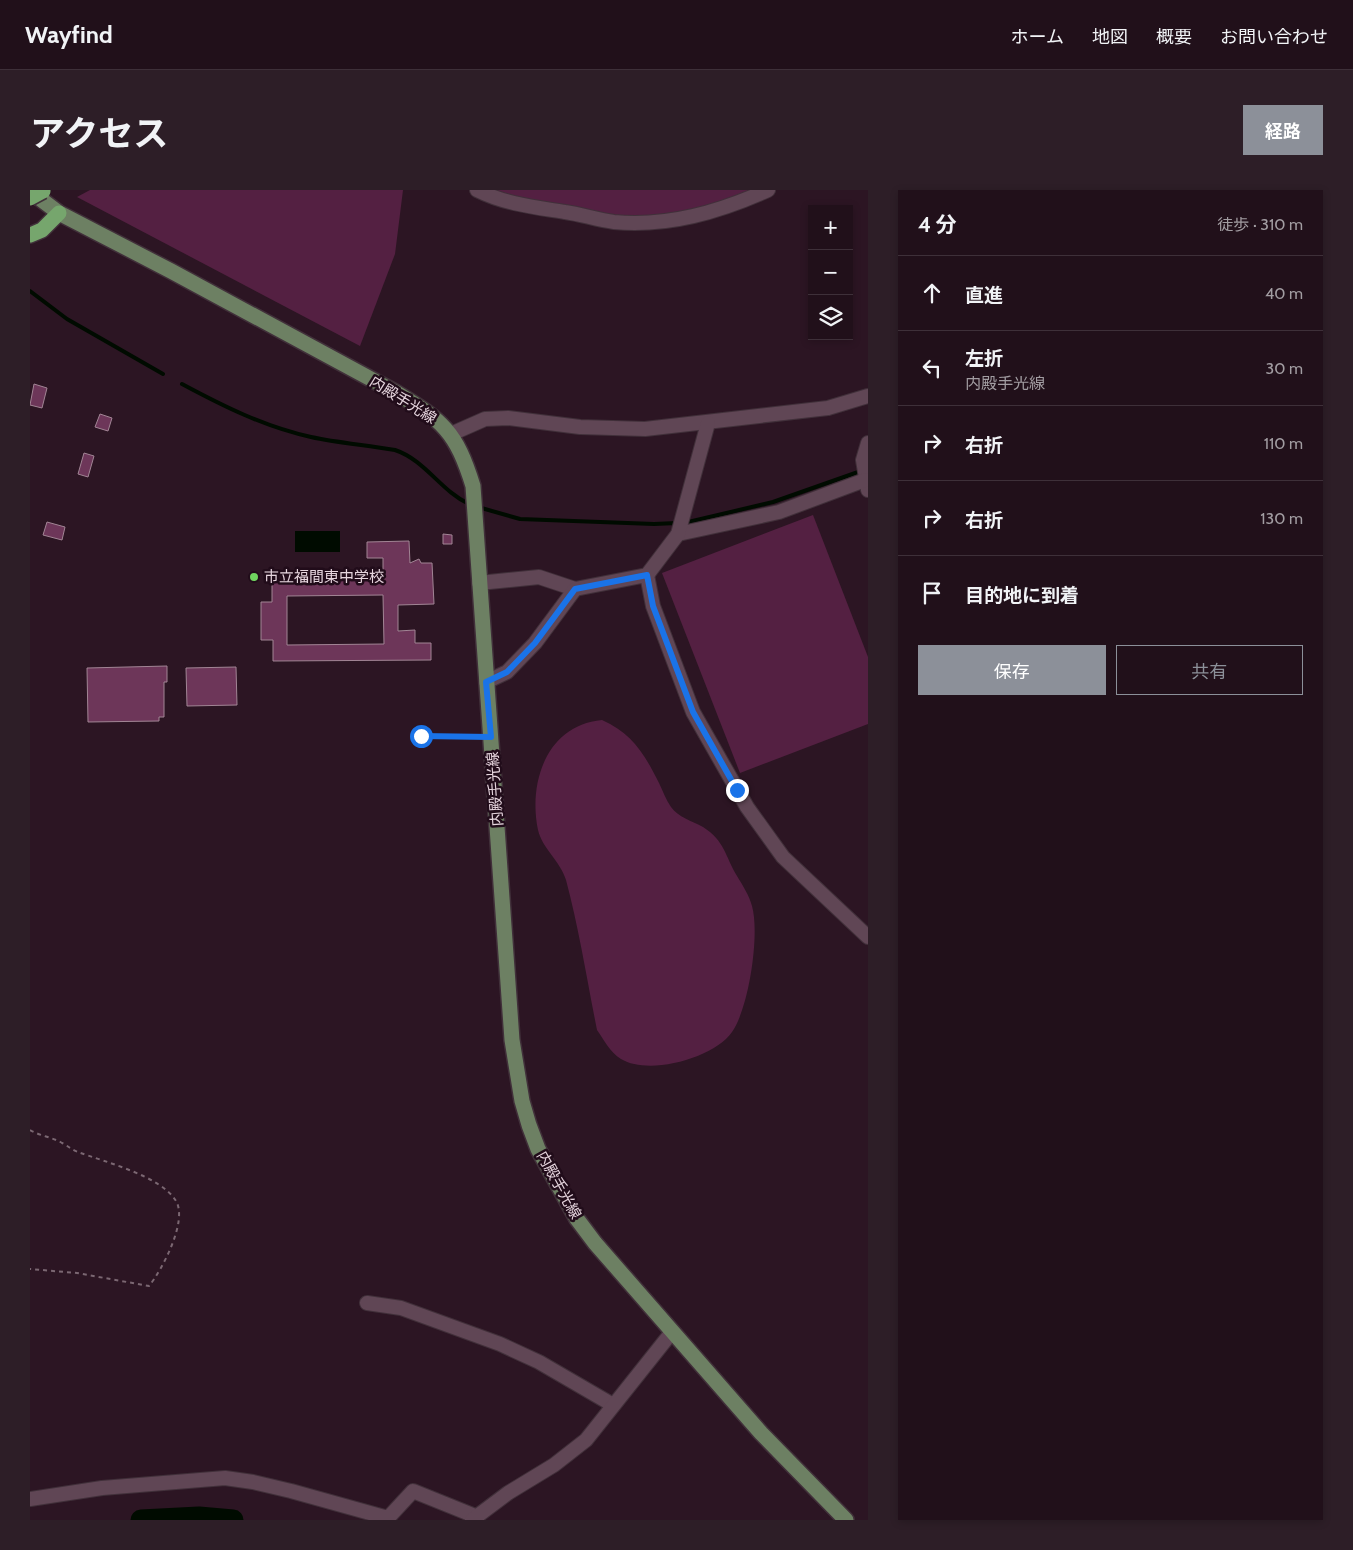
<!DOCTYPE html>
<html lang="ja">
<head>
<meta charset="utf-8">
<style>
  :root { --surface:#21101a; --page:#2d1e27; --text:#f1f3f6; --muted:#a29da2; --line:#3e3039; --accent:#8c9099 }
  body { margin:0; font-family:Cabin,"Noto Sans JP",sans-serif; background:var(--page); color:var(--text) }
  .controls { position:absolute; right:15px; top:15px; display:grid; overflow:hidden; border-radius:0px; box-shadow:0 2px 8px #0003 }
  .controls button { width:45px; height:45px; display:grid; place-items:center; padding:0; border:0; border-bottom:1px solid var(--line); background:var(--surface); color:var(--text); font:25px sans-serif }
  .stop { position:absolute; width:15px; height:15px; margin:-11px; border:4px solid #1a73e8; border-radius:50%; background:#fff }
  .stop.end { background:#1a73e8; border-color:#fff; box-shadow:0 1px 5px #0008 }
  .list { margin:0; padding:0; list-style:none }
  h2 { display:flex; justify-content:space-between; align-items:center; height:65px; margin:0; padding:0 20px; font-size:21px }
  h2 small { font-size:16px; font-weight:400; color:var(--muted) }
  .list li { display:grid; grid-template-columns:32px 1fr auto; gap:15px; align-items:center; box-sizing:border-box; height:75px; padding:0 20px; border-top:1px solid var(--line) }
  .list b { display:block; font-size:19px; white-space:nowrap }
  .list p { margin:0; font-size:16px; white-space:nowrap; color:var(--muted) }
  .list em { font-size:16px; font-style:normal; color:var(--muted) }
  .actions { display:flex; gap:10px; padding:15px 20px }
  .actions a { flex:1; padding:11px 0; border:1px solid var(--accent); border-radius:0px; text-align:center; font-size:18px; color:var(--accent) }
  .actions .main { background:var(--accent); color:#fff }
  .icon { flex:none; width:28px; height:28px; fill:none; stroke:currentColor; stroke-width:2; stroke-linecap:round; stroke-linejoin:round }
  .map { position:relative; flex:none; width:838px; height:1330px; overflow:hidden; border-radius:0px }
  header { display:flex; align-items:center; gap:30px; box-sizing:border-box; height:70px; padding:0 25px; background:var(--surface); border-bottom:1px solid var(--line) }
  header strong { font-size:24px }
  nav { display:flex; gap:28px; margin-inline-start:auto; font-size:18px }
  .intro { display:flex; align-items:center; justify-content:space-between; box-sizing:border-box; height:120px; padding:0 30px }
  h1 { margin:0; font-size:35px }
  .button { padding:12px 22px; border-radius:0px; background:var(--accent); color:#fff; font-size:18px; font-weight:700 }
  main { display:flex; gap:30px; padding:0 30px }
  aside { flex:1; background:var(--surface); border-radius:0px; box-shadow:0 2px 8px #0003 }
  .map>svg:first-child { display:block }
  .green { fill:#542042 }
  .water { fill:#000b00 }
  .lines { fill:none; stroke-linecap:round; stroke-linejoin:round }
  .stream { stroke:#000b00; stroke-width:4 }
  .river { stroke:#000b00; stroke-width:21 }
  .building { fill:#6d3659; stroke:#a28595; fill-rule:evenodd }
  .minor-casing { stroke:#41303a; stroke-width:16 }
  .major-casing { stroke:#41303a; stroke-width:18 }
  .highway-casing { stroke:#41303a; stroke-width:18 }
  .path { stroke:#7b6772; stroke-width:2; stroke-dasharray:4 4; stroke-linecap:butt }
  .minor { stroke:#604655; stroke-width:14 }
  .major { stroke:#6d8063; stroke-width:15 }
  .highway { stroke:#76a66d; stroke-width:15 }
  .highway-bridge-casing { stroke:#41303a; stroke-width:18; stroke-linecap:butt }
  .highway-bridge { stroke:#76a66d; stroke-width:15 }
  .route { stroke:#1a73e8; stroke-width:6 }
  .poi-dot { fill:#70d35f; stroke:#210c1a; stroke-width:2 }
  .labels { text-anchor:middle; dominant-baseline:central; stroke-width:5; stroke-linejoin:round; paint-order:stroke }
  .street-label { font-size:15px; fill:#e6d5de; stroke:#210c1a }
  .poi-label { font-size:15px; fill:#e6d5de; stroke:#210c1a; text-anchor:start }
</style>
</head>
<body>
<header>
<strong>Wayfind</strong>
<nav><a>ホーム</a><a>地図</a><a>概要</a><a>お問い合わせ</a></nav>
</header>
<div class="intro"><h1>アクセス</h1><a class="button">経路</a></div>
<main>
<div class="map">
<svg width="838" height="1330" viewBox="0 0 838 1330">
  <rect width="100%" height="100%" fill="#2c1523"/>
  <g class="green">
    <path d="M60,0H373L365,64L330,156L47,7Z"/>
    <path d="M466,0H724L668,21L616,26L585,25L492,9Z"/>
    <path d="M783,325L838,467V534L710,583L632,383Z"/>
    <path d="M572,530C602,543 615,565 629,593C633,601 636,610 641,617C648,627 662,631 673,637C695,651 695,666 707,686C713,696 719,705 722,716C730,744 719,818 702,842C684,868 619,886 591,869C580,862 574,850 567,840C557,790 549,739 536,690C531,672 512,658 508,640C498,592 517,535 572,530Z"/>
  </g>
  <rect class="water" x="265" y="341" width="45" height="21"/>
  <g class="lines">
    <g class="stream">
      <path d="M0,101L37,129L133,184"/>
      <path d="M152,194C193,216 235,237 281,247C308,253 337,255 365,260C395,270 411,301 439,314"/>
      <path d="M448,317L490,329L624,334L647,333"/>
      <path d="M654,333L743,312L831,281"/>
    </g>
    <path class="river" d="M111,1330L169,1327L203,1330"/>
  </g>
  <g class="building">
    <path d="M4,194L17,198L12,218L0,215Z"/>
    <path d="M70,224L82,228L78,241L65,237Z"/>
    <path d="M54,263L64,266L58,287L48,284Z"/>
    <path d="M17,332L35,337L32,350L13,345Z"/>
    <path d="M413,344L422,345V354H413Z"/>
    <path d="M379,351L380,373L389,369L391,373H402L404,414L368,415V441L385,440V453H401V470L243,471V450H231V412H242V390L353,389V368H337V352ZM353,405L354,454L257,455V406Z"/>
    <path d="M137,476V492H134V527H129V531L58,532L57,478Z"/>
    <path d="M206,477L207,515L157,516L156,478Z"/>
  </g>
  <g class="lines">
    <defs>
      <g id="minor">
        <path d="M447,0C475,14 504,17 535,22C551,24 567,30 584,32C638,37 689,22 738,0"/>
        <path d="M421,244L455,229L478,228L550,237L615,239L798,218L838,206"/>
        <path d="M838,253L833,270L838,300"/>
        <path d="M648,344L749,322L835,290"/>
        <path d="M617,385L623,416L663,522L717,617L753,667L838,747"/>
        <path d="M449,393L509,387L545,399L617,385L648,344L678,233"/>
        <path d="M456,492L477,482L505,453L545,399"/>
        <path d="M337,1113L371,1118L470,1154L509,1172L583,1215"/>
        <path d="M0,1309L72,1298L195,1288L223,1292L261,1301L358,1328L383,1301L445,1326"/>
        <path d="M442,1330L478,1303L524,1275L556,1250L642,1142"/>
      </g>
      <path id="major" d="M0,1L29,23L141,81L365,202C413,231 426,241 443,296L482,850L492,911L499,935L508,959L547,1029L565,1053L731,1243L816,1330"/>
      <path id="highway" d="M0,45L12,40L29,23"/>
    </defs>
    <use href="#minor" class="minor-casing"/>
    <use href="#major" class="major-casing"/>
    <use href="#highway" class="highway-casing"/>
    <g class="path">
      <path d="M391,546L448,547"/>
      <path d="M0,940C10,946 22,947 32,953C38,956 42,960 48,962C75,972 131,986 146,1011C158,1031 132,1080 119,1096L47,1083L0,1079"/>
    </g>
    <use href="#minor" class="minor"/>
    <use href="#major" class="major"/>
    <use href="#highway" class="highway"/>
    <defs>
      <path id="highway-bridge" d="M0,8L13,1"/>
    </defs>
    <use href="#highway-bridge" class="highway-bridge-casing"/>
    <use href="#highway-bridge" class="highway-bridge"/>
  </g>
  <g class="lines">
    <path class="route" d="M391,546L461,547L456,492L477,482L505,453L545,399L617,385L623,416L663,522L707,600"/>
  </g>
  <circle class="poi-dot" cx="224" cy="387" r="5"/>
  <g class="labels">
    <g class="street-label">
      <text transform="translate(373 210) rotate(32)">内殿手光線</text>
      <text transform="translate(465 599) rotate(-94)">内殿手光線</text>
      <text transform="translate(529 995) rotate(61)">内殿手光線</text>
    </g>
    <g class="poi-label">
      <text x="234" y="387">市立福間東中学校</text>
    </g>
  </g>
</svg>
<div class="controls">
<button>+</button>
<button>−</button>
<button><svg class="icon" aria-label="layers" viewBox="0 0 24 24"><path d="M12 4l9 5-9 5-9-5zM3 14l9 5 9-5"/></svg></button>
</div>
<div class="stop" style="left:391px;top:546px"></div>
<div class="stop end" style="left:707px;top:600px"></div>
</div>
<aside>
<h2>4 分<small>徒歩 · 310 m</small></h2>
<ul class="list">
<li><svg class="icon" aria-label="ahead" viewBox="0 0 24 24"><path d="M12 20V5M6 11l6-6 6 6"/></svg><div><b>直進</b></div><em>40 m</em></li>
<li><svg class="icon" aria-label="left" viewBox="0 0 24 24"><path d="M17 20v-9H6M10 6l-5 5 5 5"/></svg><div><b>左折</b><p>内殿手光線</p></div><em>30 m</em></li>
<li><svg class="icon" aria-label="right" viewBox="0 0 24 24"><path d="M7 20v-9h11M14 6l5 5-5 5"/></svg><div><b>右折</b></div><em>110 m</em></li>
<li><svg class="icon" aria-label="right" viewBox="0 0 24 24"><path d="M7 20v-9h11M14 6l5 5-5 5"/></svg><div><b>右折</b></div><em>130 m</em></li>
<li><svg class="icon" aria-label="arrive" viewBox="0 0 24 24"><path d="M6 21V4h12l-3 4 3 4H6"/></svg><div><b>目的地に到着</b></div></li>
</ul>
<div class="actions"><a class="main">保存</a><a>共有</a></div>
</aside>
</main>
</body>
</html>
